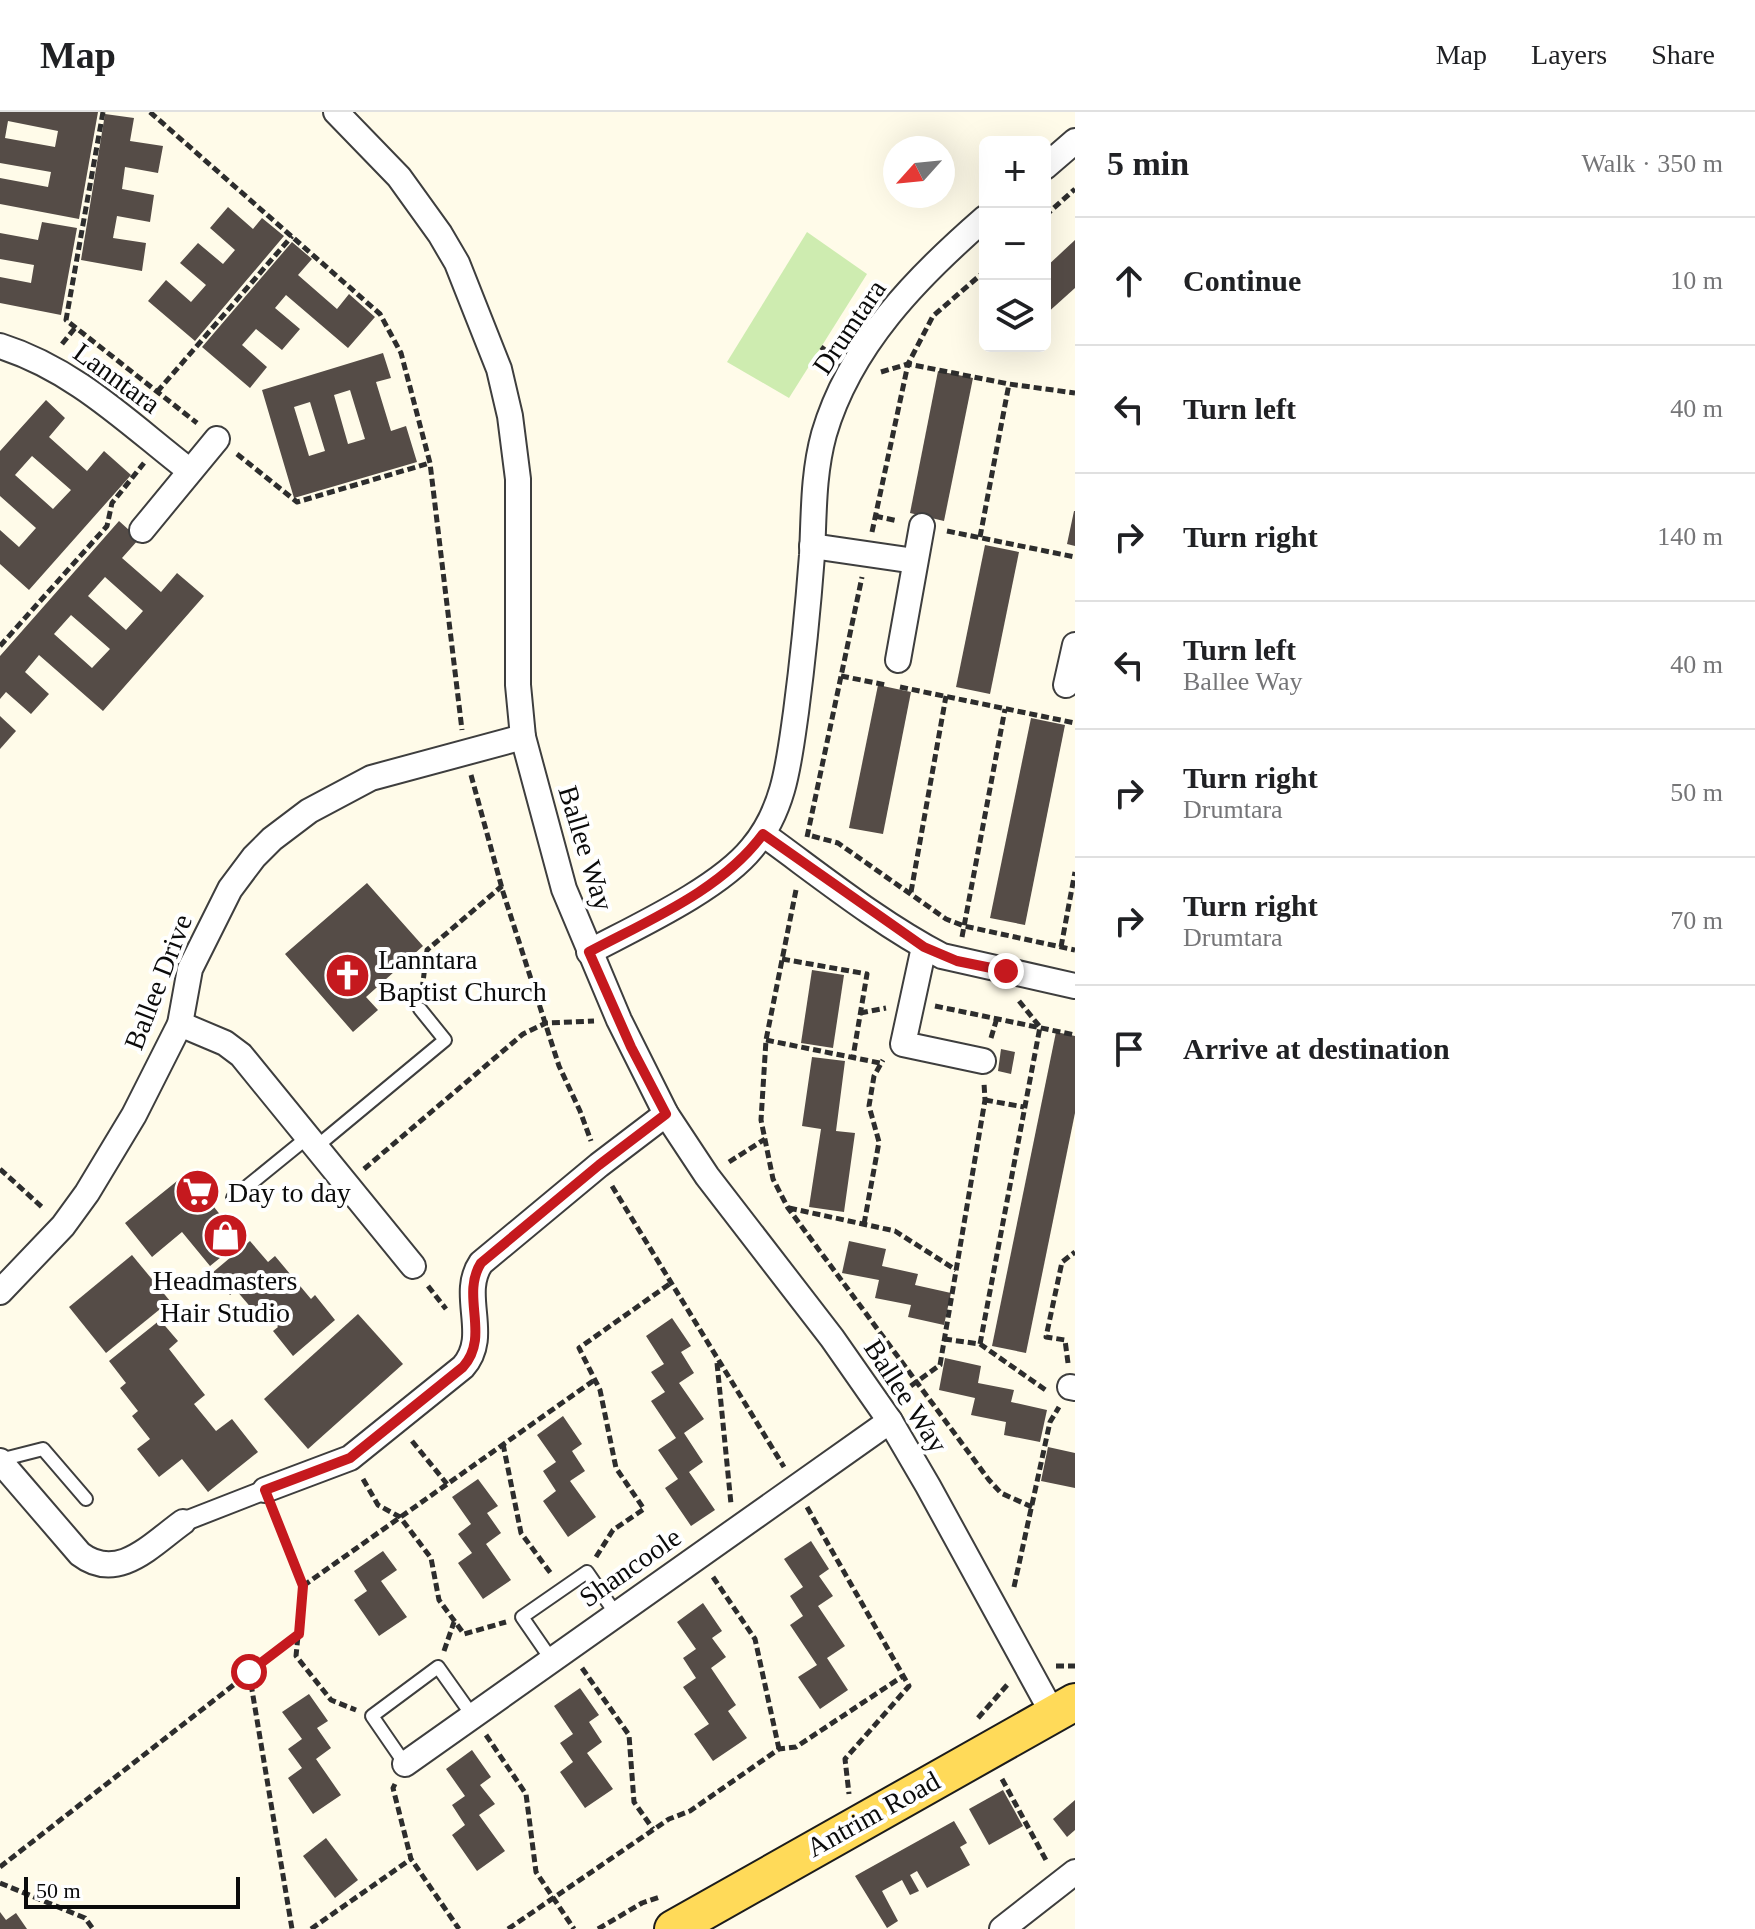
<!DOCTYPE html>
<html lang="en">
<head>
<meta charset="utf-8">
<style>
  :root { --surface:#fff; --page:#f6f6f6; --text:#202124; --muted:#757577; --line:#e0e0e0 }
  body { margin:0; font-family:"Times New Roman",serif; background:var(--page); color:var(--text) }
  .controls { position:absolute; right:24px; top:24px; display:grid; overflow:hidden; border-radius:12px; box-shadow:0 8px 32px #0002 }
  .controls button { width:72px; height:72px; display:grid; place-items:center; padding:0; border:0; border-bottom:2px solid var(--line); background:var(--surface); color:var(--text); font:40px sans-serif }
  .compass { position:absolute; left:883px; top:24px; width:72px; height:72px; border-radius:50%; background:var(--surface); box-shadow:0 8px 32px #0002; rotate:243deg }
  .scale { position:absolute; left:24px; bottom:20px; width:216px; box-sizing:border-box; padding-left:8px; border:4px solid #0b0b0b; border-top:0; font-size:22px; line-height:28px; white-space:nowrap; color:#0b0b0b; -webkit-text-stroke:6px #fff; paint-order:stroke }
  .stop { position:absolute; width:24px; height:24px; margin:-18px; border:6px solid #c5191e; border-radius:50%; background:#fff }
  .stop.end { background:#c5191e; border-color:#fff; box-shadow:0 2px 8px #0008 }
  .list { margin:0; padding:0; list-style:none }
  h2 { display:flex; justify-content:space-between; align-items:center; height:104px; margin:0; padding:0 32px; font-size:34px }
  h2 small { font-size:26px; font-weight:400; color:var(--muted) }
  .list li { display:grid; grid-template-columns:52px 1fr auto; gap:24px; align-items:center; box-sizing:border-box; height:128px; padding:0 32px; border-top:2px solid var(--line) }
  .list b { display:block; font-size:30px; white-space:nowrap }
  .list p { margin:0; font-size:26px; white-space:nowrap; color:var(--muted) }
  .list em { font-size:26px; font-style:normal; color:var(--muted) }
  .icon { flex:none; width:44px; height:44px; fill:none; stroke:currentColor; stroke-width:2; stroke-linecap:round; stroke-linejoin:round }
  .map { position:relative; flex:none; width:1075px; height:1817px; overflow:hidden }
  header { display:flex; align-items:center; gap:48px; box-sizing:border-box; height:112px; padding:0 40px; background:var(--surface); border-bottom:2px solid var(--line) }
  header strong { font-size:38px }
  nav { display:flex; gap:44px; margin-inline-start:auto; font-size:28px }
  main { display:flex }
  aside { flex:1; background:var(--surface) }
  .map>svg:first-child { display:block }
  .green { fill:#ceecb0 }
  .building { fill:#554c47; fill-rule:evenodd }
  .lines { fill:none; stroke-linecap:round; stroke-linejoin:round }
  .service-casing { stroke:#3e3e3e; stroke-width:16 }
  .pedestrian-casing { stroke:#3e3e3e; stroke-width:22 }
  .minor-casing { stroke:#3e3e3e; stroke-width:28 }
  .primary-casing { stroke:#1c1c1c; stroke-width:40 }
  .path { stroke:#2d2d2d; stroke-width:5; stroke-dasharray:8 4; stroke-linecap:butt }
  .service { stroke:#fff; stroke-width:12 }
  .pedestrian { stroke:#fff; stroke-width:18 }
  .minor { stroke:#fff; stroke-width:24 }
  .primary { stroke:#ffda59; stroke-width:36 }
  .route { stroke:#c5191e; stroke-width:10 }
  .labels { text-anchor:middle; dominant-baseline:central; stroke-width:8; stroke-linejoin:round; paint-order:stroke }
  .street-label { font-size:28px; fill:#0b0b0b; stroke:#fff }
  .poi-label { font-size:28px; fill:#0b0b0b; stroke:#fff; text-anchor:start }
</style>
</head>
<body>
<header>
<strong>Map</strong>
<nav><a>Map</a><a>Layers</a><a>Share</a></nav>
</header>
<main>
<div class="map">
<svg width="1075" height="1817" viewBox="0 0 1075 1817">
  <rect width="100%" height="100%" fill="#fffbe9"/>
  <path class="green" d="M807,120L867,162L789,286L727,250Z"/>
  <g class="building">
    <path d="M0,0H98L79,107L0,92V66L48,75L51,60L0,51ZM8,9L58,19L55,35L5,26Z"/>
    <path d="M105,2L134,6L130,29L163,34L158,61L125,55L122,77L154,83L150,110L117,104L113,126L146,131L142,159L81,148Z"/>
    <path d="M228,95L253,117L262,106L284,124L195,229L148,189L166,168L191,190L206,173L180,151L198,131L223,152L235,138L210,116Z"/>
    <path d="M42,110L77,116L61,203L0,191V165L31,171L34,153L0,147V121L38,128Z"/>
    <path d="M1075,128V176L1045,203V156Z"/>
    <path d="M292,130L312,147L298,163L337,197L349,182L375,205L348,236L286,183L275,196L300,217L282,238L256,217L242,233L267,255L250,276L202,235Z"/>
    <path d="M383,241L391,266L376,270L391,319L406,314L417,350L294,386L262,278ZM350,278L365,327L348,332L334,283ZM310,290L325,339L309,344L294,295Z"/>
    <path d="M938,259L973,266L944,409L910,401Z"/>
    <path d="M46,288L65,306L49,325L87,359L104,339L131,363L29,478L0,452V418L19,435L36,416L0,384V339ZM32,344L71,378L53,397L15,363Z"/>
    <path d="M1074,399H1075V434L1067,432Z"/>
    <path d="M119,409L139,427L122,446L161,480L177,461L204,484L103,599L39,543L25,560L49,582L31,602L6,580L0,587V544ZM105,465L143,499L126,518L88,484ZM71,503L110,537L92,556L54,522Z"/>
    <path d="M985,433L1019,440L990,582L956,575Z"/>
    <path d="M878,573L911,580L883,722L849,716Z"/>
    <path d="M0,604L16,619L0,637Z"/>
    <path d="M1031,606L1065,613L1025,813L990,806Z"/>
    <path d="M367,771L423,834L366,885L378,898L353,920L285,842Z"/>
    <path d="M812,858L844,863L833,936L801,931Z"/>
    <path d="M1056,920L1075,924V1001L1026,1241L992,1234Z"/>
    <path d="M1001,937L1015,940L1011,962L998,959Z"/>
    <path d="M812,945L845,949L836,1019L855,1021L844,1100L809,1095L821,1017L802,1014Z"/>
    <path d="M187,1061L241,1129L210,1154L182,1120L152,1145L125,1111Z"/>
    <path d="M250,1129L268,1150L275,1144L311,1187L315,1183L335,1208L293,1244L273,1219L278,1215L260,1193L253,1198L236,1178L230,1183L212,1161Z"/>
    <path d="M849,1129L886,1137L882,1154L918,1162L915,1173L951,1181L944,1213L908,1205L911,1193L875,1186L879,1168L842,1161Z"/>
    <path d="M132,1143L170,1189L106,1241L69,1195Z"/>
    <path d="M358,1202L403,1252L308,1337L264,1287Z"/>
    <path d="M672,1206L691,1234L681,1240L694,1261L679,1271L704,1307L684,1321L703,1350L689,1360L715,1398L691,1414L665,1376L678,1367L658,1338L676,1326L651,1289L665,1280L651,1260L664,1252L646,1224Z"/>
    <path d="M160,1208L178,1229L169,1237L205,1283L194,1292L216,1319L232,1307L258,1340L208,1380L182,1347L159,1365L137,1337L150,1327L132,1304L138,1299L120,1276L126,1271L109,1249Z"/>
    <path d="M945,1246L981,1254L978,1271L1014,1278L1011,1290L1047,1298L1040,1330L1004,1323L1006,1310L971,1303L975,1286L939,1278Z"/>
    <path d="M563,1304L582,1332L572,1339L585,1359L570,1369L596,1405L568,1425L543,1389L556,1379L543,1359L556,1350L537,1323Z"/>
    <path d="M1048,1335L1075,1341V1376L1041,1369Z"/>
    <path d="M478,1367L498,1394L487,1401L501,1421L486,1432L511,1468L483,1487L458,1451L472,1441L458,1422L471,1412L452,1385Z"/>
    <path d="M811,1429L829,1457L819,1464L833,1484L818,1494L845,1534L827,1546L848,1578L820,1597L798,1565L817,1553L790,1513L803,1504L790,1484L803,1475L784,1447Z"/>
    <path d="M383,1439L397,1458L381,1469L407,1505L379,1524L354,1488L367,1479L354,1459Z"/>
    <path d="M703,1491L722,1519L712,1526L726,1545L711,1556L736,1593L728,1599L747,1626L713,1649L694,1622L709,1612L683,1575L696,1566L683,1546L696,1537L677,1510Z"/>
    <path d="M580,1576L599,1603L589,1610L602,1630L587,1641L613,1677L585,1696L560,1660L573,1650L560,1631L573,1622L554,1594Z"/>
    <path d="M309,1582L328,1609L317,1616L331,1636L316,1647L341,1683L313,1702L288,1666L302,1656L288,1637L302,1627L282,1600Z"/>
    <path d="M472,1638L491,1665L480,1673L495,1692L479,1703L505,1739L477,1759L452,1723L465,1713L452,1693L465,1684L446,1657Z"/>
    <path d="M1003,1678L1023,1714L989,1733L969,1697Z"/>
    <path d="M1075,1688V1718L1067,1725L1053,1707Z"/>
    <path d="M954,1709L967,1731L960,1735L970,1753L927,1776L917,1759L910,1763L919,1779L910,1783L902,1768L882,1779L898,1809L887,1816L855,1764Z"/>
    <path d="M326,1726L358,1768L335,1786L303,1744Z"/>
    <path d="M0,1800L6,1808L16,1801L27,1817H0Z"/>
  </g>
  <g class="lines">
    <defs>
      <g id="service">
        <path d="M316,1035L445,928L420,897"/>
        <path d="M233,1086L308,1025"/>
        <path d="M0,1348L43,1337L86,1387"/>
        <path d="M551,1547L522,1505L587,1460L616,1502"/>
        <path d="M405,1652L372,1604L438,1555L472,1603"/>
      </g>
      <path id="pedestrian" d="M183,1410L265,1378"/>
      <g id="minor">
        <path d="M336,0L399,65L440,122L457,151L499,257L510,304L518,367V573L523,625L564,777L619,908L666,1002L707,1064L832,1226L890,1309L928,1374L1053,1602"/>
        <path d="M1045,55L1075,29"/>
        <path d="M0,234C76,258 129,312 190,359"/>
        <path d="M142,418L217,327"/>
        <path d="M812,434L915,449"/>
        <path d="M898,548L922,414"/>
        <path d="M1066,573L1075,533"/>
        <path d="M763,722C821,764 879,811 942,844L1075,874"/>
        <path d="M924,835L903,932L983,949"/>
        <path d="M589,840C636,815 719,777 752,736C785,697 789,649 796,600C803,547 808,496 812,443C814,402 813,362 824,322C850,233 917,165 985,106"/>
        <path d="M180,912L225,931L241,943L413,1154"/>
        <path d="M0,1180L63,1114L87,1081L134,1003L180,912L190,857L230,777L254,745L272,727L309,699L371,666L523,625"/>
        <path d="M1070,1275L1075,1276"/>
        <path d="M0,1349L80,1442C118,1471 151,1433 183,1410"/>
        <path d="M265,1378L350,1346L463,1255C491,1224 459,1183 481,1151L599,1053L666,1002"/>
        <path d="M405,1652L890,1309"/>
        <path d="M1002,1817L1075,1760"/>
      </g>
      <path id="primary" d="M673,1817L1075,1590"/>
    </defs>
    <use href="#service" class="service-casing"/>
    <use href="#pedestrian" class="pedestrian-casing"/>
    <use href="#minor" class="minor-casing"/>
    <use href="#primary" class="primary-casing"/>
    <g class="path">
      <path d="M103,0L66,208L197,311"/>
      <path d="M150,0L380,202L401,241L430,351L462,618"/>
      <path d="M1045,104L1075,77"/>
      <path d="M62,232L75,216"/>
      <path d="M821,235L833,244"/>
      <path d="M881,260L908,252L1009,272L1075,281"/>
      <path d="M157,280L292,124"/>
      <path d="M237,342L297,390L430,351"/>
      <path d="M875,404L898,409"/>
      <path d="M947,419L1075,445"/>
      <path d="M872,420L908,252L933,204L985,159"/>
      <path d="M980,425L1009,272"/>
      <path d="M0,534L107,414L112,391L144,351"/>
      <path d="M841,564L886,573"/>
      <path d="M900,575L1075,611"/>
      <path d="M471,663L503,780L559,954L580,999L591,1029"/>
      <path d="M812,724L838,731L946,807L964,814L1075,838"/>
      <path d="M807,725L862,465"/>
      <path d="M796,778L766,928L761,1008L773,1067L788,1096L989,1368L1001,1381L1032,1395"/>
      <path d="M911,780L946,584"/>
      <path d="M962,825L1005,597"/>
      <path d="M1061,835L1075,760"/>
      <path d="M782,847L867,862L853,945"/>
      <path d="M422,878L427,838L502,774"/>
      <path d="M935,894L1075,923"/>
      <path d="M860,901L886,896"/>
      <path d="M991,926L997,906"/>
      <path d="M766,928L880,951"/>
      <path d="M985,988L1024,995"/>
      <path d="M729,1050L765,1027"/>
      <path d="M0,1057L43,1096"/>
      <path d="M364,1057L523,922L546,911L594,909"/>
      <path d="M612,1074L784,1355"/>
      <path d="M789,1096L895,1119L956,1158"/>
      <path d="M864,1112L879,1030L869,994L874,964L883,948"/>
      <path d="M428,1174L446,1197"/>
      <path d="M944,1227L980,1232L1047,1279"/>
      <path d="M980,1232L1040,915L1019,889"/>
      <path d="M717,1251L731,1392"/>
      <path d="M1068,1251L1065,1228L1046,1225L1062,1150L1075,1140"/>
      <path d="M901,1281L940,1253L985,988L984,971"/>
      <path d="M412,1329L447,1372"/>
      <path d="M503,1332L521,1421L552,1463"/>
      <path d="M363,1367L378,1393L400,1405L431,1446L439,1488L464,1522L506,1510"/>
      <path d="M807,1395L909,1574L845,1647L849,1682"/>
      <path d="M274,1399L303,1474L296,1544L331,1588L356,1598"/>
      <path d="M596,1445L613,1418L644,1397L616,1356L600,1278L579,1236L671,1171"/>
      <path d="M713,1465L755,1527L779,1637"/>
      <path d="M303,1474L593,1269"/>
      <path d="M1014,1475L1050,1310L1059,1295"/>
      <path d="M444,1539L454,1510"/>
      <path d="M1056,1554H1075"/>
      <path d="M582,1556L629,1623L634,1690L653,1717"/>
      <path d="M249,1560L292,1817"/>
      <path d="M978,1606L1008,1572"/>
      <path d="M486,1623L526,1682L536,1760L574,1817"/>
      <path d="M1002,1667L1047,1750"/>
      <path d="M395,1672L393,1676L411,1747L459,1817"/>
      <path d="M0,1755L299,1522"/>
      <path d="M0,1771L85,1806L93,1817"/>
      <path d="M311,1817L411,1747"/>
      <path d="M508,1817L669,1707L690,1699L779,1637L796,1635L903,1564"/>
      <path d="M598,1817L642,1791L660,1785"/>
    </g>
    <use href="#service" class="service"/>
    <use href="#pedestrian" class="pedestrian"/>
    <use href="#minor" class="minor"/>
    <use href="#primary" class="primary"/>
  </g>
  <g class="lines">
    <path class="route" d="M249,1560L299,1522L303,1474L265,1378L350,1346L463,1255C491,1224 460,1184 481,1151L599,1053L666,1002L631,935L589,840C649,808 722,778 763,722L924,835L957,849L1006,859"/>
  </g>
  <defs>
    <symbol id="church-disc" viewBox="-11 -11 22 22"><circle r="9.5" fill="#c5191e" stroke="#fff"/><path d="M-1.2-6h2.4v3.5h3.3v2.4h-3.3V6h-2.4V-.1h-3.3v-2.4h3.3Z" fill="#fff"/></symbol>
    <symbol id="supermarket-disc" viewBox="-11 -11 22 22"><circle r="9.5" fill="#c5191e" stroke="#fff"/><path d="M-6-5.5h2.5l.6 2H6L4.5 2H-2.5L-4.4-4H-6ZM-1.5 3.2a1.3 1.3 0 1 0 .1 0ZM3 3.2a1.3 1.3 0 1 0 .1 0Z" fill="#fff"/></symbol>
    <symbol id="shop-disc" viewBox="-11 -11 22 22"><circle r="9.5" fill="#c5191e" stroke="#fff"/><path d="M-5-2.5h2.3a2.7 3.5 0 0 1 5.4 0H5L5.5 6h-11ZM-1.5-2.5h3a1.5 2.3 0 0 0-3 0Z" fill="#fff"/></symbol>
  </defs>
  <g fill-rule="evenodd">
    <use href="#church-disc" x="322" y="838" width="51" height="51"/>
    <use href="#supermarket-disc" x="172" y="1054" width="51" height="51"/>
    <use href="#shop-disc" x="200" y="1098" width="51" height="51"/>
  </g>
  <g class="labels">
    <g class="street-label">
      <text transform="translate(849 215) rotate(-56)">Drumtara</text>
      <text transform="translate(117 266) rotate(36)">Lanntara</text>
      <text transform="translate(586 736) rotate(73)">Ballee Way</text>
      <text transform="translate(158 870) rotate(-69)">Ballee Drive</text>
      <text transform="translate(906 1284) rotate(57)">Ballee Way</text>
      <text transform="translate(630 1455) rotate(-35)">Shancoole</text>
      <text transform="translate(873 1702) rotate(-29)">Antrim Road</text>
    </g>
    <g class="poi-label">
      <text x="378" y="847">Lanntara<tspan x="378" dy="32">Baptist Church</tspan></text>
      <text x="228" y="1080">Day to day</text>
      <text x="225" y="1168" text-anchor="middle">Headmasters<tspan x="225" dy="32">Hair Studio</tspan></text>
    </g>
  </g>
</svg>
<div class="controls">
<button>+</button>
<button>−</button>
<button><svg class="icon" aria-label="layers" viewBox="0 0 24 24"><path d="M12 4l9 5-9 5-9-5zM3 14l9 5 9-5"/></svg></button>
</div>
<svg class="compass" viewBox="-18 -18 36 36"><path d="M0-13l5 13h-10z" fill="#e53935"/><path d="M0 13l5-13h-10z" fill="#757577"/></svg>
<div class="scale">50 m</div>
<div class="stop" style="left:249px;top:1560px"></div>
<div class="stop end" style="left:1006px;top:859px"></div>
</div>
<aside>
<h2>5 min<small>Walk · 350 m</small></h2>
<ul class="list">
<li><svg class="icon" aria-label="ahead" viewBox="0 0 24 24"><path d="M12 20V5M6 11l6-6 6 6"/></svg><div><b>Continue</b></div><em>10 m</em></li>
<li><svg class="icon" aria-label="left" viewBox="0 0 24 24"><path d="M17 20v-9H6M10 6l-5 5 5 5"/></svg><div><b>Turn left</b></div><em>40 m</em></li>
<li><svg class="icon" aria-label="right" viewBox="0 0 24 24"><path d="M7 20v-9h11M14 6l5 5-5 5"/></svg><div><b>Turn right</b></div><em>140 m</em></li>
<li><svg class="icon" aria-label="left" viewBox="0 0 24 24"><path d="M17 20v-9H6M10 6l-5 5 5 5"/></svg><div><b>Turn left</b><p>Ballee Way</p></div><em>40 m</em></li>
<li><svg class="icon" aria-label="right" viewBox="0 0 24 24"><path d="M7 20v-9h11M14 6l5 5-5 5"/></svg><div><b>Turn right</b><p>Drumtara</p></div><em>50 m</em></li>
<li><svg class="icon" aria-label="right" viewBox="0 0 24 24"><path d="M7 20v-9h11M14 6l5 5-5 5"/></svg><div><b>Turn right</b><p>Drumtara</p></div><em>70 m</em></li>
<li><svg class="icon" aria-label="arrive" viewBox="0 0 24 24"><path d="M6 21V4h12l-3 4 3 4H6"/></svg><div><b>Arrive at destination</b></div></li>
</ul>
</aside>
</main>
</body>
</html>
